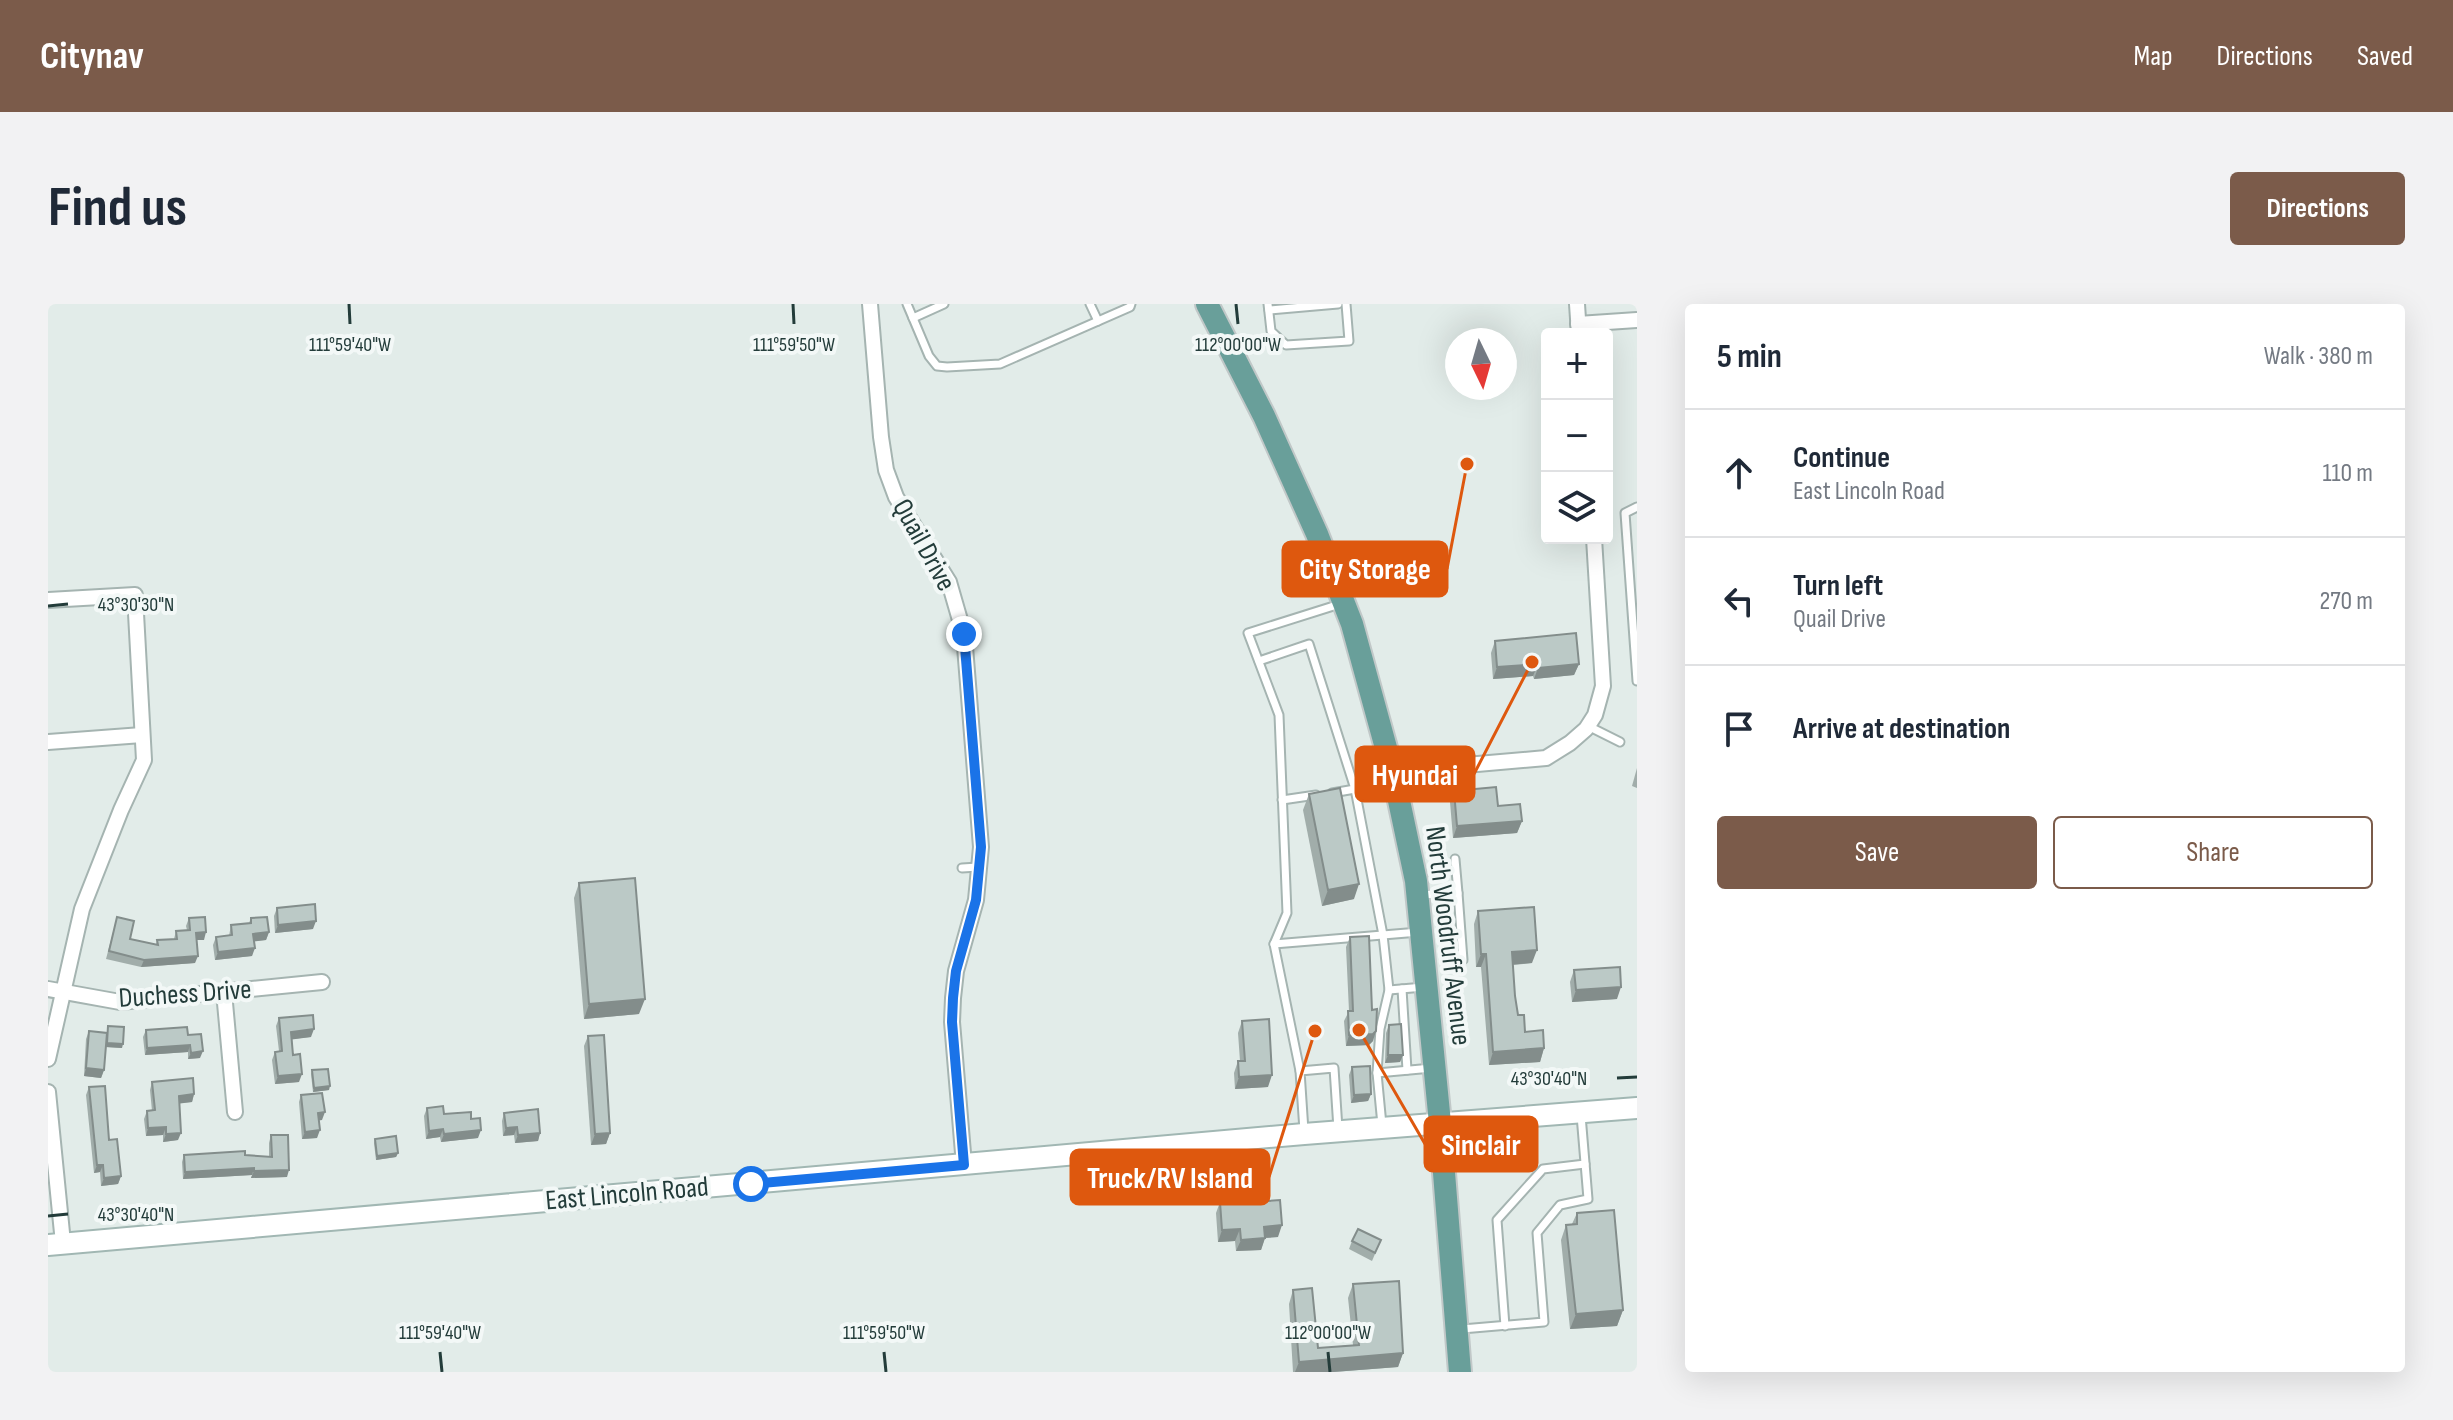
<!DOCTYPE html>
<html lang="en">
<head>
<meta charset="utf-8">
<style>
  :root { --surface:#fff; --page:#f2f2f3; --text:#1f2937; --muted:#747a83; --line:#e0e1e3; --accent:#7b5b4a }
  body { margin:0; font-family:"Sofia Sans Condensed",sans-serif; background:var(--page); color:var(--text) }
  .controls { position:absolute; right:24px; top:24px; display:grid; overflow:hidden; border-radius:8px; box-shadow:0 8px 32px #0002 }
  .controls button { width:72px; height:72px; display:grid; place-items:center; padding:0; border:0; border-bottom:2px solid var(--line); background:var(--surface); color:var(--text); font:40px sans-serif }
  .compass { position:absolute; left:1397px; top:24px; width:72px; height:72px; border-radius:50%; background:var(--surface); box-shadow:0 8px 32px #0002; rotate:175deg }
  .stop { position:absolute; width:24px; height:24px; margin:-18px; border:6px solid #1a73e8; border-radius:50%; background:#fff }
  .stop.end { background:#1a73e8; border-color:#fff; box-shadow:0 2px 8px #0008 }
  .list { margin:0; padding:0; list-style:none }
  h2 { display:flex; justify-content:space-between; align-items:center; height:104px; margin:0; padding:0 32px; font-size:34px }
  h2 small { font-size:26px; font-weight:400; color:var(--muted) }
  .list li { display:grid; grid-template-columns:52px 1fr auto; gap:24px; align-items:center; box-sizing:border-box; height:128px; padding:0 32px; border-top:2px solid var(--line) }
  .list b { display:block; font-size:30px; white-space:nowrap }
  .list p { margin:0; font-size:26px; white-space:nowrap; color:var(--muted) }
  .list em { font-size:26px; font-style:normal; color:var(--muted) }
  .actions { display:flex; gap:16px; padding:24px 32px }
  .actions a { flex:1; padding:18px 0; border:2px solid var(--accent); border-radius:8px; text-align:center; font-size:28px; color:var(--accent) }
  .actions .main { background:var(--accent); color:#fff }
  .icon { flex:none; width:44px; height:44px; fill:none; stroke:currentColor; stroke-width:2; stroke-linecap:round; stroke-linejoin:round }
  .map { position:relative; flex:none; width:1589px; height:1068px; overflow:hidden; border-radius:8px }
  header { display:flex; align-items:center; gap:48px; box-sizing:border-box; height:112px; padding:0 40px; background:var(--accent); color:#fff }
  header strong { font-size:38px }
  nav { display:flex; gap:44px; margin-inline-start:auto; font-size:28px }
  .intro { display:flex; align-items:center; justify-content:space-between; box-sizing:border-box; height:192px; padding:0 48px }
  h1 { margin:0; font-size:56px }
  .button { padding:20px 36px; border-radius:8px; background:var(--accent); color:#fff; font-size:28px; font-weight:700 }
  main { display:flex; gap:48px; padding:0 48px }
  aside { flex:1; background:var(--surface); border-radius:8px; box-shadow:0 8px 32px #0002 }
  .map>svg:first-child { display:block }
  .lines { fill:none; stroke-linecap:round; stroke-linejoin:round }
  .service-casing { stroke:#a5b4b1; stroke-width:11 }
  .minor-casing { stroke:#a5b4b1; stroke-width:18 }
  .secondary-casing { stroke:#a1b7b3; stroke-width:24 }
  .primary-casing { stroke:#c1c8c8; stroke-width:26 }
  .service { stroke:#fff; stroke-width:7 }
  .minor { stroke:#fff; stroke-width:14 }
  .secondary { stroke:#fff; stroke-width:20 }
  .primary { stroke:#699f9a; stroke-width:22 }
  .wall { fill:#a1adaa }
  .shaded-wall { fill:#838d8b }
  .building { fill:#bbc9c6; stroke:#838d8b; stroke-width:2 }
  .route { stroke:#1a73e8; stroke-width:10 }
  .ticks { fill:none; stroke:#233c3a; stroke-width:3 }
  .labels { text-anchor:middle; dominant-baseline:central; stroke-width:8; stroke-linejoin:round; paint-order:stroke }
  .street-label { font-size:28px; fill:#233c3a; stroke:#f3f8f7 }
  .ticks-label { font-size:20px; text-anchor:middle; fill:#233c3a; stroke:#f3f8f7; stroke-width:8; stroke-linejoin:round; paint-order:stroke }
  .leader { fill:none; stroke:#de580e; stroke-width:3 }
  .callout-dot { fill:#de580e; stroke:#f3f8f7; stroke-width:3 }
  .callout { fill:#de580e; stroke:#de580e; stroke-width:3 }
  .callout-label { font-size:30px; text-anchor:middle; font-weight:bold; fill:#fff }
</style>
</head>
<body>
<header>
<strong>Citynav</strong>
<nav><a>Map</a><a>Directions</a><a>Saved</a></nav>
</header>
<div class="intro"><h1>Find us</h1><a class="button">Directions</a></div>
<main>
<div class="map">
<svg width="1589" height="1068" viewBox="0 0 1589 1068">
  <rect width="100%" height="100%" fill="#e2ece9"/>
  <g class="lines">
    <defs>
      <g id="service">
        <path d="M859,0L881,52L889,62L899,63L952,60L1082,3L1083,0"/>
        <path d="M1042,0L1050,17"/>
        <path d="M1220,0L1223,27L1238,41L1301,37L1298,0"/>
        <path d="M1221,6L1290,0"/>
        <path d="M865,14L896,0"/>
        <path d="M1589,203L1577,209L1589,377"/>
        <path d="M1211,357L1261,340L1307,485L1335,631L1341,686L1332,725L1329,769L1334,821"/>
        <path d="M1540,422L1572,438"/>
        <path d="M1284,489L1307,485L1342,475"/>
        <path d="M1234,496L1268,491"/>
        <path d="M1407,555L1410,589"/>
        <path d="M914,564L930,563"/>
        <path d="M1371,591L1410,589L1415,656"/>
        <path d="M1226,640L1239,609L1231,411L1200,329L1292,300"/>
        <path d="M1354,685L1359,766"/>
        <path d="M1341,686L1376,683"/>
        <path d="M1252,767L1226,640L1371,628"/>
        <path d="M1329,769L1384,764"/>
        <path d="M1256,827L1252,767L1286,764L1290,825"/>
        <path d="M1457,1022L1449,916L1495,865L1537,860"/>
        <path d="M1414,1025L1496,1018L1489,929L1512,901L1540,895L1533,811"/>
      </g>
      <g id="minor">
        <path d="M822,0L833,133L838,166L848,193L901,278L916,330L933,543L928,596L908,667L905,694L904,718L916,861"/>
        <path d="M1529,0L1531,30"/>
        <path d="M1530,20L1589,16"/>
        <path d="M0,296L87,291L96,456L73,506L34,605L0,755"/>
        <path d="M0,438L94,431"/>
        <path d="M1346,473L1395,463L1498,454L1522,439L1538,425L1547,411L1555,382L1546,234"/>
        <path d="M0,685L72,698L274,678"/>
        <path d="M176,688L187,808"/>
        <path d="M0,788L15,939"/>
      </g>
      <path id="secondary" d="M0,941L1256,830L1589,804"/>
      <path id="primary" d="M1159,0L1216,112L1269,230L1304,320L1346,473L1368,577L1392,819L1412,1068"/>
    </defs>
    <use href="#service" class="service-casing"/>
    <use href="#minor" class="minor-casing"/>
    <use href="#secondary" class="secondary-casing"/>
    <use href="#primary" class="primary-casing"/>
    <use href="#service" class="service"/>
    <use href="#minor" class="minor"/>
    <use href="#secondary" class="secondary"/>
    <use href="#primary" class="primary"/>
  </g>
  <g class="wall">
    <path d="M1447,337L1531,360L1526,371L1486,375L1485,372L1445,375L1443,349Z"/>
    <path d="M1589,464V484L1584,482Z"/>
    <path d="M1406,487L1450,502L1474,517L1469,529L1405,534L1402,498Z"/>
    <path d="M1261,490L1306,595L1274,602L1255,506Z"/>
    <path d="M531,579L591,710L536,715L526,594Z"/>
    <path d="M229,604L265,625L227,629L226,612Z"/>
    <path d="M1430,607L1484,659L1465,661L1467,692L1470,711L1477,728L1496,744L1492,758L1441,761L1433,663H1428L1426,620Z"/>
    <path d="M69,613L82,635L108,641L109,636L126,635L128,627L139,626L138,622L141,614L156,636H149L147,659L93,663L58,655Z"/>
    <path d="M203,614L221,628L218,636L206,637L204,652L167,656L165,641L168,633L181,632L183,621L201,619Z"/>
    <path d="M1302,633L1324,706L1325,737L1321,741L1298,742L1296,717L1301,707L1298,643Z"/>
    <path d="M1526,666L1569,695L1524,698L1522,678Z"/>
    <path d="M231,714L263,733L244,735L245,751L251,778L227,780L224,756L227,748L231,747L228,722Z"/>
    <path d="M1194,717L1220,783L1187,785L1186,769L1190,757H1192L1190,729Z"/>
    <path d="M1341,721L1355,751L1352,758L1337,759L1338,729Z"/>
    <path d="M60,722L74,744L58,743L56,766L53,774L36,772L38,735L41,727L59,729Z"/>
    <path d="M98,726L140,731L152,754L140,755V748L97,751L95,733Z"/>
    <path d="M540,732L562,829L558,840L543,841L536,742Z"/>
    <path d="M1304,763L1323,790L1320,797L1303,799L1301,771Z"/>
    <path d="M264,766L281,786L265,788L263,770Z"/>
    <path d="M104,778L146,790L144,798L131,799L130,836L115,838V831L98,832L96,815L99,807H104L102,786Z"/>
    <path d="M41,783L61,836L73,872L70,880L53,882L52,868L46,869L38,791Z"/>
    <path d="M253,791L274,816H271L269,834L254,835L251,798Z"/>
    <path d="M379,804L396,810L423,815L430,834L393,838L392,833L378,835L376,812Z"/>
    <path d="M456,809L492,829L490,837L467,839L466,831L455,832L454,817Z"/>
    <path d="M223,831L239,873L203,874L204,871L135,875L134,858L136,851L221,853V839Z"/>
    <path d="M327,835L350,849L348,853L328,856L326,839Z"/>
    <path d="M1196,891L1230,933L1217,934L1213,946L1188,947L1187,937L1170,938L1168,909L1172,898L1194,896Z"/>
    <path d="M1529,909L1575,1006L1569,1022L1522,1025L1513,936L1518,921L1524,920Z"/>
    <path d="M1333,936L1324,957L1301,945L1304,937Z"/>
    <path d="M1305,980L1355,1049L1350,1063L1285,1068H1245L1241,1000L1245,986L1270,1044L1305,1041L1300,994Z"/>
  </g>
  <g class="shaded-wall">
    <path d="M1490,360L1485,372L1445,375L1449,363Z"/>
    <path d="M1531,360L1526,371L1486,375L1490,364Z"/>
    <path d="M1474,517L1469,529L1405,534L1409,522Z"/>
    <path d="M1311,580L1306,595L1274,602L1280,586Z"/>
    <path d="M268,617L265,625L227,629L230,621Z"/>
    <path d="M158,628L156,636H145L148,629Z"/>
    <path d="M221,628L218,636L202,638L205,630Z"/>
    <path d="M207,644L204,652L167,656L170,648Z"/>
    <path d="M1489,646L1484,659L1460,661L1464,648Z"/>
    <path d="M1433,650H1438L1433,663H1428Z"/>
    <path d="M150,652L147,659L93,663L96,656Z"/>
    <path d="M1573,683L1569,695L1524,698L1528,686Z"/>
    <path d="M597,695L591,710L536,715L541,700Z"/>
    <path d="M266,725L263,733L240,736L243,728Z"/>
    <path d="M1328,727L1325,737L1321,741L1298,742L1301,731Z"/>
    <path d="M59,739L75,740L74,744L58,743Z"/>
    <path d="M142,741L140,748L97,751L99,744Z"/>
    <path d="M1496,744L1492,758L1441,761L1445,748Z"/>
    <path d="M155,747L152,754L140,755L143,749Z"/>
    <path d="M1340,751H1355L1352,758L1337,759Z"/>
    <path d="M38,764L56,766L53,774L36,772Z"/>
    <path d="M254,770L251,778L227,780L230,772Z"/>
    <path d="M1224,771L1220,783L1187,785L1191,773Z"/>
    <path d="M282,782L281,786L265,788L266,784Z"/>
    <path d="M146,790L144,798L128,800L131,792Z"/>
    <path d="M1323,790L1320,797L1303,799L1306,791Z"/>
    <path d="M277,808L274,816L268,817L270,809Z"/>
    <path d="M118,823L115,831L98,832L100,824Z"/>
    <path d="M469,823L466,831L455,832L458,824Z"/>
    <path d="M395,825L392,833L378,835L381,827Z"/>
    <path d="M272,826L269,834L254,835L257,828Z"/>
    <path d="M433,826L430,834L393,838L396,830Z"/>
    <path d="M133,829L130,836L115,838L118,830Z"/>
    <path d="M492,829L490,837L467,839L470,831Z"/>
    <path d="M562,829L558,840L543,841L547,830Z"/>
    <path d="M350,849L348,853L328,856L329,852Z"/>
    <path d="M49,861H55L52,868L46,869Z"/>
    <path d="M206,864L204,871L135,875L137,868Z"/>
    <path d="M241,866L239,873L203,874L206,867Z"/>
    <path d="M73,872L70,880L53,882L56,874Z"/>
    <path d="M1234,921L1230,933L1214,934H1217L1213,946L1188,947L1193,936L1216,923Z"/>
    <path d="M1192,925L1187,937L1170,938L1174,926Z"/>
    <path d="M1575,1006L1569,1022L1522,1025L1528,1010Z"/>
    <path d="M1355,1049L1350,1063L1285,1068H1247L1251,1058Z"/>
  </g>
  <g class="building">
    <path d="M1528,329L1531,360L1490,364V360L1449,363L1447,337Z"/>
    <path d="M1448,483L1450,502L1472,500L1474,517L1409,522L1406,487Z"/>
    <path d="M1292,484L1311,580L1280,586L1261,490Z"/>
    <path d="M587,574L597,695L541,700L531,579Z"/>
    <path d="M267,600L268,617L230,621L229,604Z"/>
    <path d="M1486,603L1489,646L1464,648L1467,692L1470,711H1476L1477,728L1495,726L1496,744L1445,748L1438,650H1433L1430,607Z"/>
    <path d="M69,613L86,617L82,635L110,641L109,636L129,635L128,627L142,626L141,614L157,613L158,628L148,629L150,652L96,656L61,647Z"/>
    <path d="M219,613L221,628L205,630L207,644L170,648L168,633L184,631L183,621L203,619V614Z"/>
    <path d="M1321,632L1324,706L1329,705L1328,727L1325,730L1301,731L1300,707H1305L1302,633Z"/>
    <path d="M1572,663L1573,683L1528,686L1526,666Z"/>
    <path d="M265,711L266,725L243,728L245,751L252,750L254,770L230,772L227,748L234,747L231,714Z"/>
    <path d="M1221,715L1224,771L1191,773L1190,757H1197L1194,717Z"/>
    <path d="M1353,720L1355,751H1340L1341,721Z"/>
    <path d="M60,722L76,723L75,740L59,739Z"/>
    <path d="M139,723L140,731L153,730L155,747L143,749L142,741L99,744L98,726Z"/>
    <path d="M41,727L59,729L56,766L38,764Z"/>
    <path d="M556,731L562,829L547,830L540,732Z"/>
    <path d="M1322,762L1323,790L1306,791L1304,763Z"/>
    <path d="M280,765L282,782L266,784L264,766Z"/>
    <path d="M145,774L146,790L131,792L133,829L118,830V823L100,824L99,807L107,806L104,778Z"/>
    <path d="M57,782L61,836L69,835L73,872L56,874L55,861H49L41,783Z"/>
    <path d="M274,789L277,808L270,809L272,826L257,828L253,791Z"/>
    <path d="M395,802L396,810L423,808V815L432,814L433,826L396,830L395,825L381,827L379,804Z"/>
    <path d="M490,805L492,829L470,831L469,823L458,824L456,809Z"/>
    <path d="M223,831H240L241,866L206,867V864L137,868L136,851L197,847V851L224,853Z"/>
    <path d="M348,832L350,849L329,852L327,835Z"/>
    <path d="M1196,891L1205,895L1207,898L1232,896L1234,921L1216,923L1217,934L1193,936L1192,925L1174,926L1172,898L1197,896Z"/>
    <path d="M1566,906L1575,1006L1528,1010L1518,921L1529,920V909Z"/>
    <path d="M1310,925L1333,936L1327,949L1304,937Z"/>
    <path d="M1351,977L1355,1049L1251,1058L1245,986L1264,984L1270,1044L1311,1041L1305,980Z"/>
  </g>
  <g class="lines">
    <path class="route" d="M703,880L916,861L904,718L905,694L908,667L928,596L933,543L916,330"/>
  </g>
  <path class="ticks" d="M301,0L302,20M745,0L746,20M1188,0L1190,20M0,302L20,300M1569,774L1589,773M0,912L20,910M392,1048L394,1068M836,1048L838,1068M1280,1048L1282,1068"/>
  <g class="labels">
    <g class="street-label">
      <text transform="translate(876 241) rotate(61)">Quail Drive</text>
      <text transform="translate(1400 632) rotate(83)">North Woodruff Avenue</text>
      <text transform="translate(137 690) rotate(-4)">Duchess Drive</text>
      <text transform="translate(579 890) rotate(-5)">East Lincoln Road</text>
    </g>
  </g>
  <g class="ticks-label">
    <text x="302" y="47">111°59'40"W</text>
    <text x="746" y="47">111°59'50"W</text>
    <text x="1190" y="47">112°00'00"W</text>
    <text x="88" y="307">43°30'30"N</text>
    <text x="1501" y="781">43°30'40"N</text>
    <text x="88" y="917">43°30'40"N</text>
    <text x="392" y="1035">111°59'40"W</text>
    <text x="836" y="1035">111°59'50"W</text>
    <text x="1280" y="1035">112°00'00"W</text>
  </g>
  <path class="leader" d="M1419 160L1399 265M1484 358L1426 470M1311 726L1377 840M1267 727L1221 873"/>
  <g class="callout-dot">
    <circle cx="1419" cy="160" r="8"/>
    <circle cx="1484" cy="358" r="8"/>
    <circle cx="1311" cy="726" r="8"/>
    <circle cx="1267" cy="727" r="8"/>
  </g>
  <g class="callout">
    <rect x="1235" y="238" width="164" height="54" rx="8"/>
    <rect x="1308" y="443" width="118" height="54" rx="8"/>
    <rect x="1377" y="813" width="112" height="54" rx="8"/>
    <rect x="1023" y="846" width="198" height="54" rx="8"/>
  </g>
  <g class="callout-label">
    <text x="1317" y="275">City Storage</text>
    <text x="1367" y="481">Hyundai</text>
    <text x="1433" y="851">Sinclair</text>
    <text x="1122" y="884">Truck/RV Island</text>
  </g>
</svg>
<div class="controls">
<button>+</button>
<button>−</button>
<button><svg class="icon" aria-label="layers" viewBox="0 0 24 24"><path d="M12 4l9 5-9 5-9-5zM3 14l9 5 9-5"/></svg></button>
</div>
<svg class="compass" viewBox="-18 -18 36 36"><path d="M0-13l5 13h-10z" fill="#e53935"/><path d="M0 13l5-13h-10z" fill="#747a83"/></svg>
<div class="stop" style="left:703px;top:880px"></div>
<div class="stop end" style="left:916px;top:330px"></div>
</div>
<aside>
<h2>5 min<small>Walk · 380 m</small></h2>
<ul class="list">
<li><svg class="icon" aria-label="ahead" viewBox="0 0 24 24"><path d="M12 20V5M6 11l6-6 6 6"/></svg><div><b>Continue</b><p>East Lincoln Road</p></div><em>110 m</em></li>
<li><svg class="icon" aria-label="left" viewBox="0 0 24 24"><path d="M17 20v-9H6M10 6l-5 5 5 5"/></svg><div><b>Turn left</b><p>Quail Drive</p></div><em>270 m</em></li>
<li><svg class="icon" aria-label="arrive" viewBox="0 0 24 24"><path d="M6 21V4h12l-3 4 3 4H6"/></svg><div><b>Arrive at destination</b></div></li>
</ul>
<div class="actions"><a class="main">Save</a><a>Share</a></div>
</aside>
</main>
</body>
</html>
